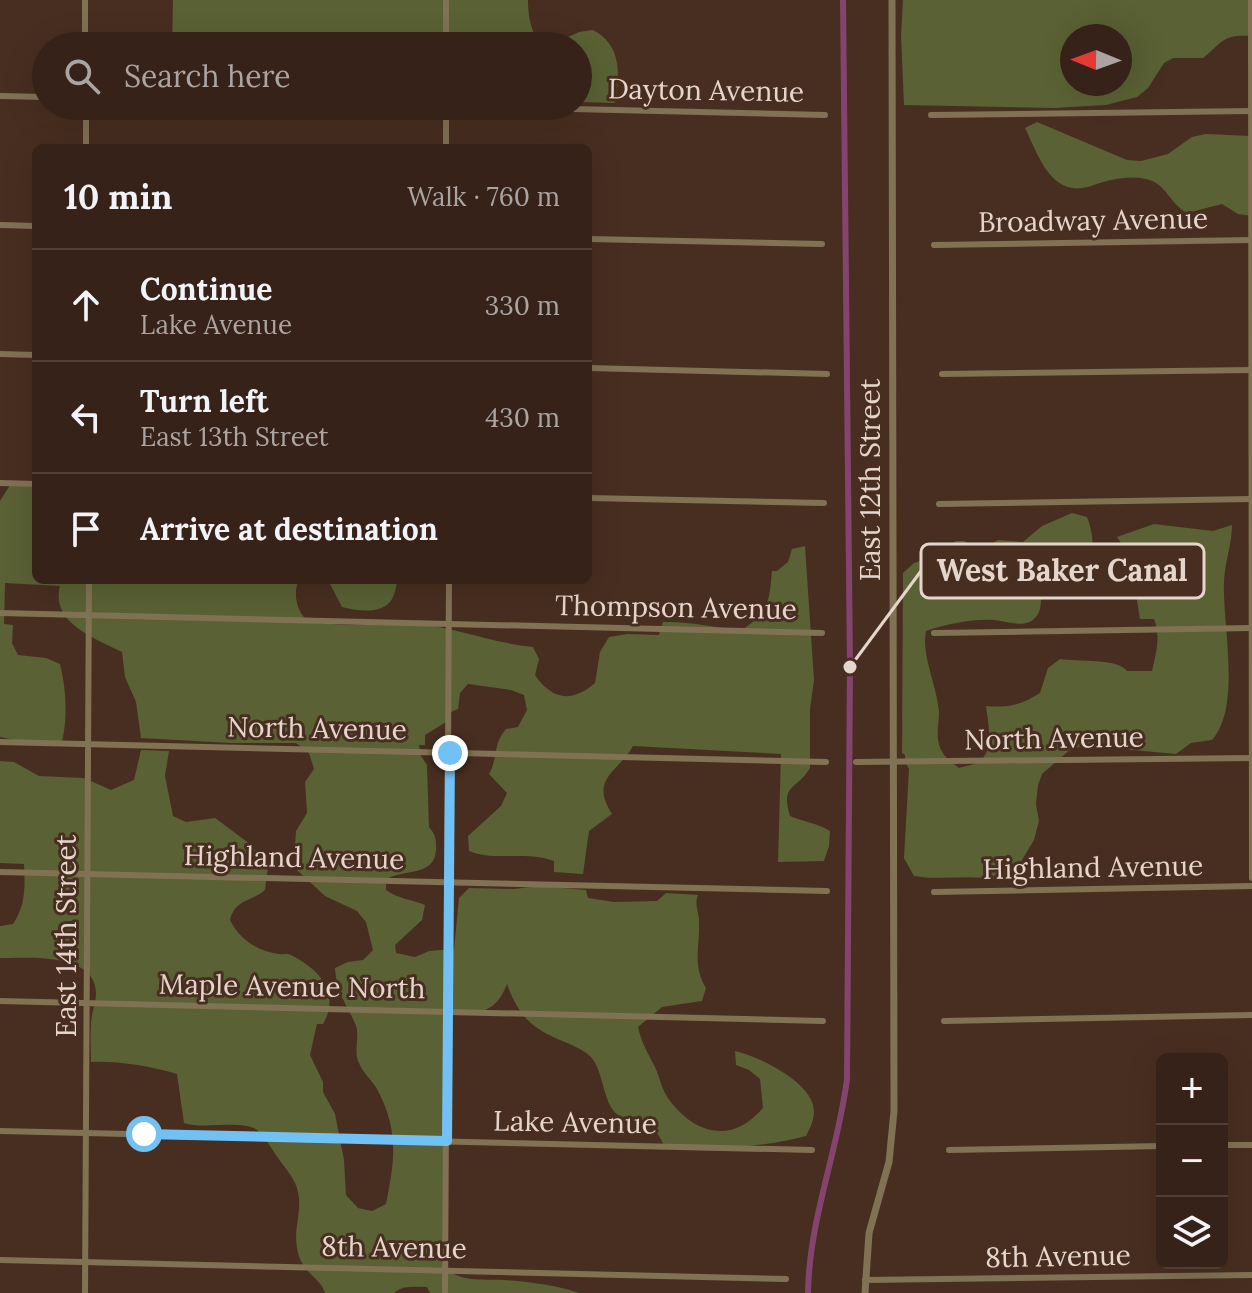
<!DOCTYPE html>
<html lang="en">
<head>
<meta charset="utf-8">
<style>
  :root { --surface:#362218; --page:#412f25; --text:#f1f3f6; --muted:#aaa4a2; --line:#503f37 }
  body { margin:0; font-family:Lora,serif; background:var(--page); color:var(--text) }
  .controls { position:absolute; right:24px; bottom:24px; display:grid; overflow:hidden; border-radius:12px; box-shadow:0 8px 32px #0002 }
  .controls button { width:72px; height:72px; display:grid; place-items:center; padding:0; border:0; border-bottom:2px solid var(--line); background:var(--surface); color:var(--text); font:40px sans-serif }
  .compass { position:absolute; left:1060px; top:24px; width:72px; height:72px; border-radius:50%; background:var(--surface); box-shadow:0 8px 32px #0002; rotate:271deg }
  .stop { position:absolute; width:24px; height:24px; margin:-18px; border:6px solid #72c1f5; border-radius:50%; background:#fff }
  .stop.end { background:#72c1f5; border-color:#fff; box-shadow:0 2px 8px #0008 }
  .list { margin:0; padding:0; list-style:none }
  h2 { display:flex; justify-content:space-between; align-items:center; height:104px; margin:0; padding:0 32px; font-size:34px }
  h2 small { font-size:26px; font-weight:400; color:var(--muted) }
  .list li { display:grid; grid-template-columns:52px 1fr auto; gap:24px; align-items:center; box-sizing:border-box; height:112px; padding:0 32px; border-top:2px solid var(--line) }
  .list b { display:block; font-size:30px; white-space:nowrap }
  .list p { margin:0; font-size:26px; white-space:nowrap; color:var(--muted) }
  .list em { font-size:26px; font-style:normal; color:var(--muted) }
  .icon { flex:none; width:44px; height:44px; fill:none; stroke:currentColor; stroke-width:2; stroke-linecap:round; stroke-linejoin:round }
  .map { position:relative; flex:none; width:1252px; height:1293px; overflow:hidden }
  .search { position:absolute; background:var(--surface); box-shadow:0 8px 32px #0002; left:32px; top:32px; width:560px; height:88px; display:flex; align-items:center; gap:20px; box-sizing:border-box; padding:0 28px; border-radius:44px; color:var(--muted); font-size:30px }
  .panel { position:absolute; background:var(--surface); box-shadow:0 8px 32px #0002; left:32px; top:144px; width:560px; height:440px; border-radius:12px }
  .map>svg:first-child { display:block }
  .green { fill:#5a6134; fill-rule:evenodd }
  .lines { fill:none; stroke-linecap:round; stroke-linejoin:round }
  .canal { stroke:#854470; stroke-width:6 }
  .minor { stroke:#827254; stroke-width:6 }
  .tertiary { stroke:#827254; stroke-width:7 }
  .route { stroke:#72c1f5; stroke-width:10 }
  .labels { text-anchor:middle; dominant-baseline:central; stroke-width:6; stroke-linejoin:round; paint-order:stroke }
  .street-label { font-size:28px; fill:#e6d5cc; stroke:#482e20 }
  .leader { fill:none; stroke:#e6d5cc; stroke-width:3 }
  .callout-dot { fill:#e6d5cc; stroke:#482e20; stroke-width:3 }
  .callout { fill:#482e20; stroke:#e6d5cc; stroke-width:3 }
  .callout-label { font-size:30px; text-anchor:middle; font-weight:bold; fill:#e6d5cc }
</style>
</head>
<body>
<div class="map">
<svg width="1252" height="1293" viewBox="0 0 1252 1293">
  <rect width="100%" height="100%" fill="#482e20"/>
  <g class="green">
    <path d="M173,0H528C528,16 531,38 546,46H172Z"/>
    <path d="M903,0H1252V36C1222,34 1223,42 1203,58H1173L1164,63L1148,88L1137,97L1106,105L1054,108L904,105L901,35ZM1072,36H1120V84H1072Z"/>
    <path d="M593,30C622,45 620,75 615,103L578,102V46H548L579,32Z"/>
    <path d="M1037,122L1127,160L1141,161L1168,154L1192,137L1206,134L1251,136L1252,216L1238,214L1222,204L1187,213C1170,204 1166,183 1146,179C1127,175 1108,180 1091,186C1052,199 1039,157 1025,128Z"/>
    <path d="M10,485L36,486V580H299C292,593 297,617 312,623C317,624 326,624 331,624C360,627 389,622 418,624C457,628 493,643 533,647L539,659L535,675C552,700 572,703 595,683L600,652L609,637L627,634L659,635L663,622C690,621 715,628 742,630C770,611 769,601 772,571H777L788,562L792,549L805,546L814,680L810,709V768C797,790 780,784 790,816C804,822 817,823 830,831L829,846L824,861L778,862L781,754L633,746C618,773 589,778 612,814L589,831L583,874L554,872V861C526,850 496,862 469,851L468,836L501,806L507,793L489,774C499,756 492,746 506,729L518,727L527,710L524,695L511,690L468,684L460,693L458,709L446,714V722L425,735V745H419L421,756L427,765L429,827C434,833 436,837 436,845C438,881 399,866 382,883L386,884V890C398,899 411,899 425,905L422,920L395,945L396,953L415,957L429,951L454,949L459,898L469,888L514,889L539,886L586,890L588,898L614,902L657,901L666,893L698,895C694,905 699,911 699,922C700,947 692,965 706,988L702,1001L662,1007L638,1027C641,1041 648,1054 655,1067C660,1078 662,1091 670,1101C697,1136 733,1143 763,1108L760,1079L749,1070L736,1065L735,1051C758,1056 807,1080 813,1105C816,1117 811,1126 806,1136C758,1149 713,1148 664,1146C659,1132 649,1123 633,1119C630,1118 625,1119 621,1117C602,1107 605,1073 591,1057C584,1050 574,1046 565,1042C532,1029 519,1017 507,984C496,1013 481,1013 452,1013L448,1025V1271C467,1282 482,1279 504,1280C530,1282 555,1285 579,1293H430L427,1287C416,1287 402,1285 394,1293H325C321,1279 306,1274 300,1259C290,1232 303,1216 298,1192C296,1179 283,1166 276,1155C271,1148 264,1135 257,1130C241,1119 205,1130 184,1123L177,1074C149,1066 119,1061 91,1062C91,1050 90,1037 91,1024C91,1014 96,1004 96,993C96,952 27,958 0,958V926L13,924C26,905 25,886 24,864L0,863V761L14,762L39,776L84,778L111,790L134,780L141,750L169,751L165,776L173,816L186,822L215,818L250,844L268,867L265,890C251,902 235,899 230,920C239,939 257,951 279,954C284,955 286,953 291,955C319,969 341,993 323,1024H317L316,1028L310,1055L323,1082V1092L335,1114L344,1160L346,1195L358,1208L372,1211L386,1204C395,1159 399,1131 377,1089C372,1080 362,1072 359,1063C353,1052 360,1037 356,1026C347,1003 337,996 335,968L348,962L363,960L373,950L366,922L357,911L325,896L297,870L294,859L296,831L307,813L305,782L314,769L309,753L296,743H231L141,738L136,702L125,677L122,652C96,639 50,623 60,586L5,583L4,624L13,625L12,643L18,655L46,658L60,664C66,688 68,716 62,742L33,744L0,737V501Z"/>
    <path d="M1072,513L1087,517C1093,532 1100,567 1075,570C1065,571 1054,563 1045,571C1034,580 1048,605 1035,618C1025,629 1007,621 994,620C972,619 947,624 926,631C921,656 937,685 939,712C939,722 936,734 939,744C942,756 950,761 959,768C965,766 973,765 978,762C995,753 988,722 986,706C1008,708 1021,705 1040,693L1048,668L1060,659C1077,662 1118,658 1127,671H1152C1156,653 1161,637 1154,619H1140L1130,557L1117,537L1154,524L1213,531L1232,525C1232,544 1225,561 1224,581C1222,624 1242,706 1212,740L1191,743L1176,754L1090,746L1072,748L1042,774L1038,785L1036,804L1039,821L1034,840L1019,865L1002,881C973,873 943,881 914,876L904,858L909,769L905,762V755L902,753L903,573L914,563L930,558L956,541H964L976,547H986L998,540L1023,542L1042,526Z"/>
    <path d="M325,580H398C396,586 395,594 392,599C383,615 357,611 342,607L329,582Z"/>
  </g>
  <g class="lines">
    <path class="canal" d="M808,1293C809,1220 838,1151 847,1079L850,667L843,0"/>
    <g class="minor">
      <path d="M85,0V46"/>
      <path d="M446,0V46"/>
      <path d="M1251,0L1252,878"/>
      <path d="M0,96L46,97"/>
      <path d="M86,106V148"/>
      <path d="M441,106L825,115"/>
      <path d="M446,106V148"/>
      <path d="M931,115L1252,111"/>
      <path d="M0,225L36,226"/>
      <path d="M588,239L822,244"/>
      <path d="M934,245L1252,240"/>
      <path d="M0,354L36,355"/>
      <path d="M588,368L827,374"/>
      <path d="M942,374L1252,370"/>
      <path d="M0,483L36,484"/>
      <path d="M588,498L824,503"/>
      <path d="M939,504L1252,499"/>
      <path d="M0,613L822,633"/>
      <path d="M934,633L1252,628"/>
      <path d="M0,742L826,762"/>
      <path d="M856,762L1252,758"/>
      <path d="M0,872L827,891"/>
      <path d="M934,892L1252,886"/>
      <path d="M0,1001L823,1021"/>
      <path d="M944,1021L1252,1015"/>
      <path d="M0,1131L812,1150"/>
      <path d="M1222,1145H1252"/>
      <path d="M949,1150L1162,1146"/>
      <path d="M0,1260L786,1279"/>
      <path d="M865,1280L1252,1275"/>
      <path d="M85,1293L89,580"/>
      <path d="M445,1293L449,580"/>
    </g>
    <path class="tertiary" d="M865,1293L869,1233L889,1162L894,1111L892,0"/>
  </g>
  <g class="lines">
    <path class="route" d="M144,1134L447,1141L450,753"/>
  </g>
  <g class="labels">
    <g class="street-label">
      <text transform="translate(706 90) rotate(1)">Dayton Avenue</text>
      <text transform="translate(1093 220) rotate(-1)">Broadway Avenue</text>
      <text transform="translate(870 480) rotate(-90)">East 12th Street</text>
      <text transform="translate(676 607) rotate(1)">Thompson Avenue</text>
      <text transform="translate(317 728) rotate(1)">North Avenue</text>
      <text transform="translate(1054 738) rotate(-1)">North Avenue</text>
      <text transform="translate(294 857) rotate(1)">Highland Avenue</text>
      <text transform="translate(1093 867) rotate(-1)">Highland Avenue</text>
      <text transform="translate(66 936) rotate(-90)">East 14th Street</text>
      <text transform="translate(292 986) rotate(1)">Maple Avenue North</text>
      <text transform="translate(575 1122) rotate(1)">Lake Avenue</text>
      <text transform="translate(394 1247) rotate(1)">8th Avenue</text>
      <text transform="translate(1058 1256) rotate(-1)">8th Avenue</text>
    </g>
  </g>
  <path class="leader" d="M850 667L921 571"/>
  <circle class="callout-dot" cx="850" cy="667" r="8"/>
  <rect class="callout" x="921" y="544" width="283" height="54" rx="8"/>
  <g class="callout-label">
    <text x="1062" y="581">West Baker Canal</text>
  </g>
</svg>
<div class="controls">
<button>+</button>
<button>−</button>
<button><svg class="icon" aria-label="layers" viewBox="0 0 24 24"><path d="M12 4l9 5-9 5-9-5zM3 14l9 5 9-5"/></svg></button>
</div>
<svg class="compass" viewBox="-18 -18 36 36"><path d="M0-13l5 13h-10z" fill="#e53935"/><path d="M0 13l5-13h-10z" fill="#aaa4a2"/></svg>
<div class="stop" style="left:144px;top:1134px"></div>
<div class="stop end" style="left:450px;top:753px"></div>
<div class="search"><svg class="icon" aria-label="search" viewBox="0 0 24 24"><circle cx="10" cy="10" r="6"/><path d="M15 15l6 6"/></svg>Search here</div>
<section class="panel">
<h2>10 min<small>Walk · 760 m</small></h2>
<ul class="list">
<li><svg class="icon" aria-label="ahead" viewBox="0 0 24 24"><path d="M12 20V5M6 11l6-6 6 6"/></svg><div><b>Continue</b><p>Lake Avenue</p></div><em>330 m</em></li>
<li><svg class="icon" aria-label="left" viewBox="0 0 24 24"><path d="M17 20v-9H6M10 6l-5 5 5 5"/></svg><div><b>Turn left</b><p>East 13th Street</p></div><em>430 m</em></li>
<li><svg class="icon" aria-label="arrive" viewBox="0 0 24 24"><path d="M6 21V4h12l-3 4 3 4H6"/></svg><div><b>Arrive at destination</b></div></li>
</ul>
</section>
</div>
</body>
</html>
